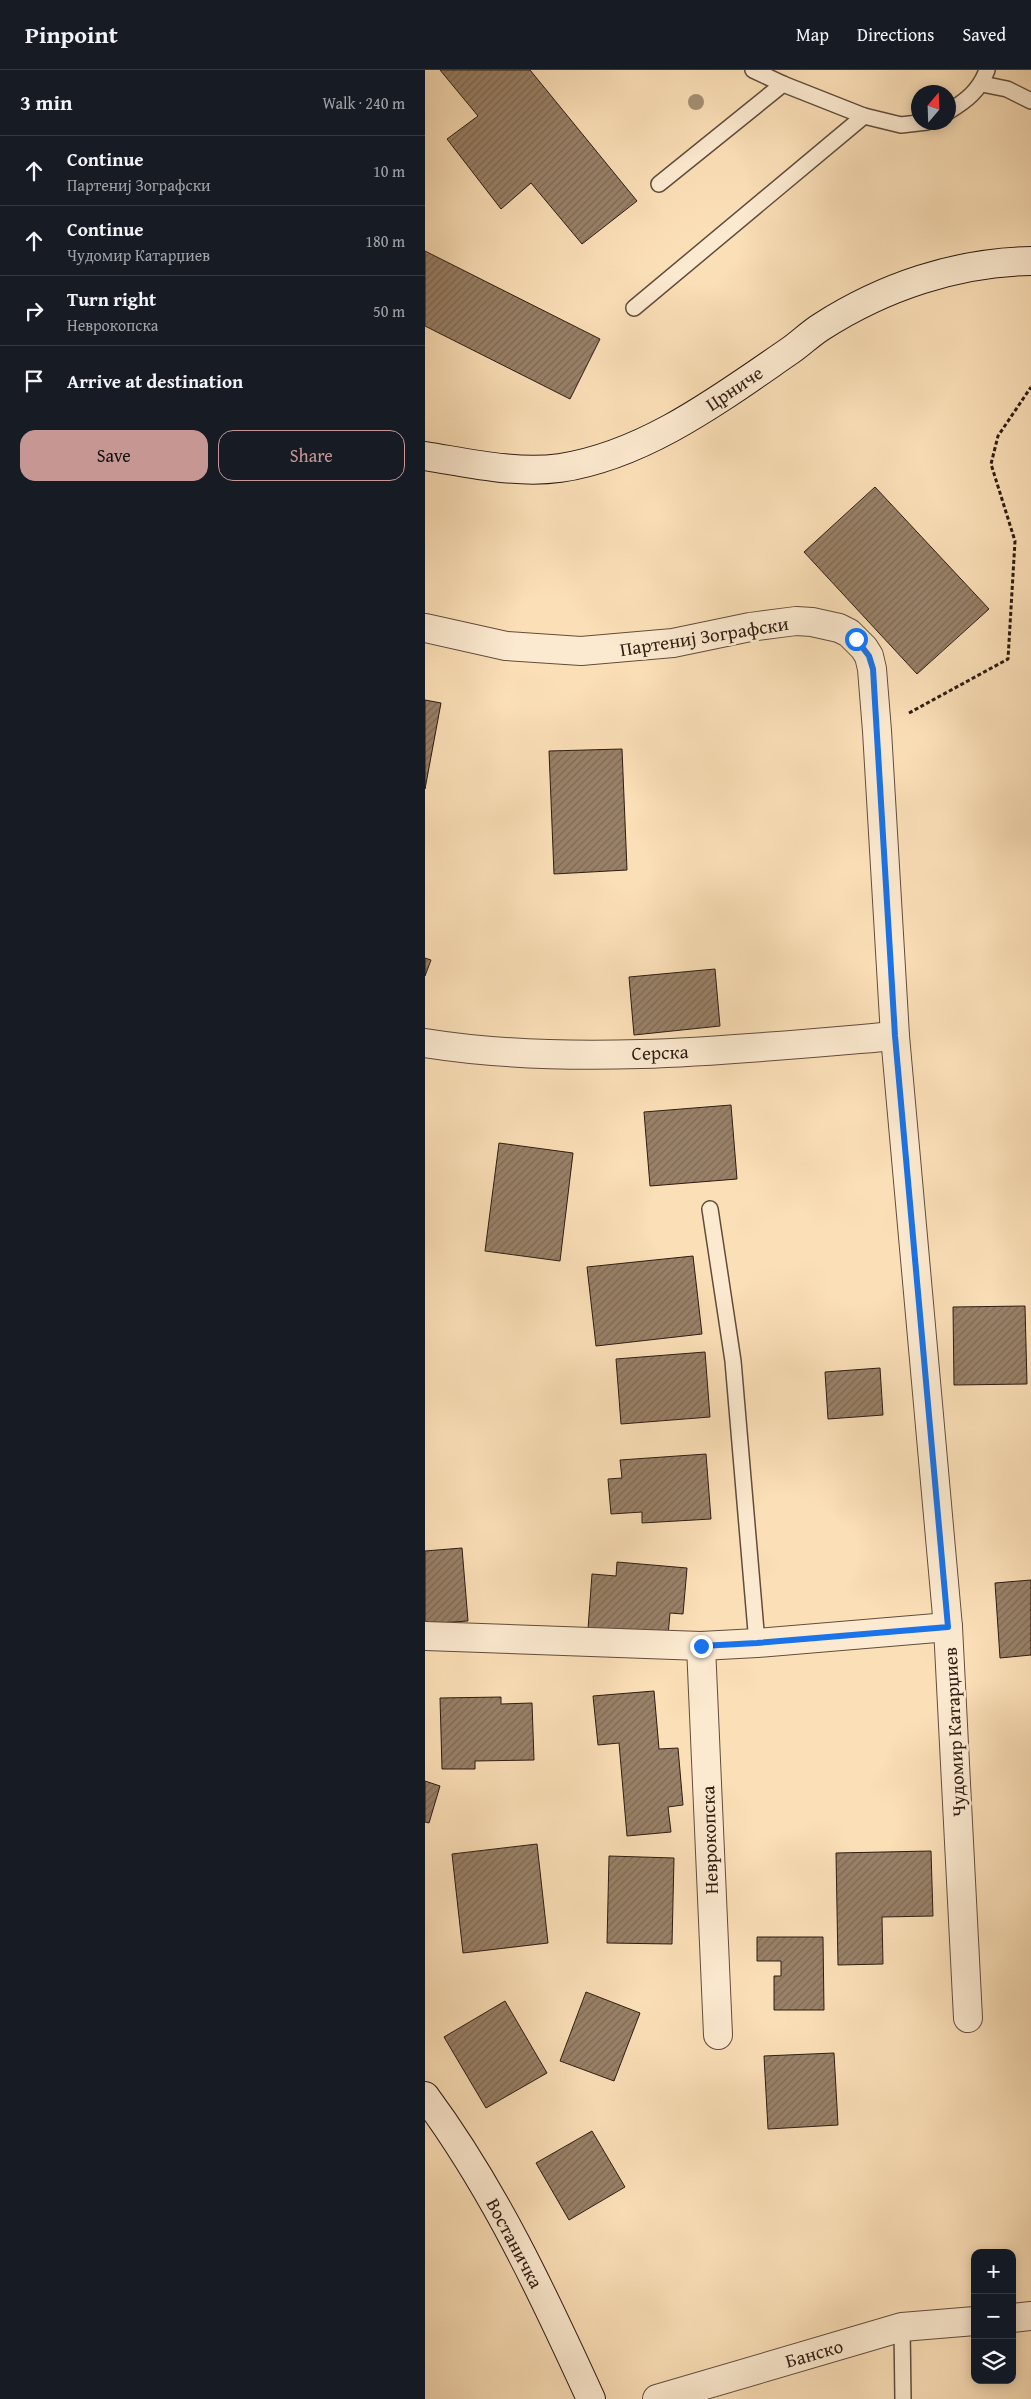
<!DOCTYPE html>
<html lang="en">
<head>
<meta charset="utf-8">
<style>
  :root { --surface:#171b24; --page:#20242c; --text:#f1f3f6; --muted:#9ea1a6; --line:#363941; --accent:#c59692 }
  body { margin:0; font-family:"Gentium Book Plus",serif; background:var(--page); color:var(--text) }
  .controls { position:absolute; right:15px; bottom:15px; display:grid; overflow:hidden; border-radius:10px; box-shadow:0 2px 12px #0003 }
  .controls button { width:45px; height:45px; display:grid; place-items:center; padding:0; border:0; border-bottom:1px solid var(--line); background:var(--surface); color:var(--text); font:25px sans-serif }
  .compass { position:absolute; left:486px; top:15px; width:45px; height:45px; border-radius:50%; background:var(--surface); box-shadow:0 2px 12px #0003; rotate:19deg }
  .stop { position:absolute; width:15px; height:15px; margin:-11px; border:4px solid #1a73e8; border-radius:50%; background:#fff }
  .stop.end { background:#1a73e8; border-color:#fff; box-shadow:0 1px 5px #0008 }
  .list { margin:0; padding:0; list-style:none }
  h2 { display:flex; justify-content:space-between; align-items:center; height:65px; margin:0; padding:0 20px; font-size:21px }
  h2 small { font-size:16px; font-weight:400; color:var(--muted) }
  .list li { display:grid; grid-template-columns:32px 1fr auto; gap:15px; align-items:center; box-sizing:border-box; height:70px; padding:0 20px; border-top:1px solid var(--line) }
  .list b { display:block; font-size:19px; white-space:nowrap }
  .list p { margin:0; font-size:16px; white-space:nowrap; color:var(--muted) }
  .list em { font-size:16px; font-style:normal; color:var(--muted) }
  .actions { display:flex; gap:10px; padding:15px 20px }
  .actions a { flex:1; padding:11px 0; border:1px solid var(--accent); border-radius:15px; text-align:center; font-size:18px; color:var(--accent) }
  .actions .main { background:var(--accent); color:#111 }
  .icon { flex:none; width:28px; height:28px; fill:none; stroke:currentColor; stroke-width:2; stroke-linecap:round; stroke-linejoin:round }
  .map { position:relative; flex:none; width:606px; height:2329px; overflow:hidden }
  header { display:flex; align-items:center; gap:30px; box-sizing:border-box; height:70px; padding:0 25px; background:var(--surface); border-bottom:1px solid var(--line) }
  header strong { font-size:24px }
  nav { display:flex; gap:28px; margin-inline-start:auto; font-size:18px }
  main { display:flex }
  aside { flex:1; background:var(--surface) }
  .map>svg:first-child { display:block }
  .building { fill:url(#building-hatch); stroke:#2e1c13 }
  .lines { fill:none; stroke-linecap:round; stroke-linejoin:round }
  .lane-casing { stroke:#614d3c; stroke-width:18 }
  .street-casing { stroke:#614d3c; stroke-width:30 }
  .secondary-casing { stroke:#2e1c13; stroke-width:30 }
  .path { stroke:#2e1c13; stroke-width:3; stroke-dasharray:4 2.5; stroke-linecap:butt }
  .lane { stroke:#fcead0; stroke-width:15 }
  .street { stroke:#fcead0; stroke-width:28 }
  .secondary { stroke:#fcead0; stroke-width:28 }
  .tree { fill:#a68f73 }
  .route { stroke:#1a73e8; stroke-width:6 }
  .labels { text-anchor:middle; dominant-baseline:central; stroke-width:5; stroke-linejoin:round; paint-order:stroke }
  .street-label { font-size:19px; fill:#2e1c13; stroke:#fcead0 }
</style>
</head>
<body>
<header>
<strong>Pinpoint</strong>
<nav><a>Map</a><a>Directions</a><a>Saved</a></nav>
</header>
<main>
<aside>
<h2>3 min<small>Walk · 240 m</small></h2>
<ul class="list">
<li><svg class="icon" aria-label="ahead" viewBox="0 0 24 24"><path d="M12 20V5M6 11l6-6 6 6"/></svg><div><b>Continue</b><p>Партениј Зографски</p></div><em>10 m</em></li>
<li><svg class="icon" aria-label="ahead" viewBox="0 0 24 24"><path d="M12 20V5M6 11l6-6 6 6"/></svg><div><b>Continue</b><p>Чудомир Катарџиев</p></div><em>180 m</em></li>
<li><svg class="icon" aria-label="right" viewBox="0 0 24 24"><path d="M7 20v-9h11M14 6l5 5-5 5"/></svg><div><b>Turn right</b><p>Неврокопска</p></div><em>50 m</em></li>
<li><svg class="icon" aria-label="arrive" viewBox="0 0 24 24"><path d="M6 21V4h12l-3 4 3 4H6"/></svg><div><b>Arrive at destination</b></div></li>
</ul>
<div class="actions"><a class="main">Save</a><a>Share</a></div>
</aside>
<div class="map">
<svg width="606" height="2329" viewBox="0 0 606 2329">
  <defs>
    <pattern id="building-hatch" width="6" height="6" patternUnits="userSpaceOnUse" patternTransform="scale(1.25)"><rect width="6" height="6" fill="#998168"/><path d="M-1 1l2-2M0 6l6-6M5 7l2-2" fill="none" stroke="#7d6954"/></pattern>
  </defs>
  <rect width="100%" height="100%" fill="#fbdfb7"/>
  <filter id="stains"><feTurbulence type="fractalNoise" baseFrequency=".004" numOctaves="4"/><feColorMatrix values="0 0 0 0 .2 0 0 0 0 .09 0 0 0 0 .02 0 0 0 .5 -.17"/></filter>
  <radialGradient id="worn" r=".72"><stop offset=".6" stop-color="#630" stop-opacity="0"/><stop offset="1" stop-color="#630" stop-opacity=".3"/></radialGradient>
  <g class="building">
    <path d="M15,0H105L212,131L157,174L106,113L76,139L22,69L53,46Z"/>
    <path d="M0,181L175,269L145,329L0,256Z"/>
    <path d="M450,417L564,539L492,604L379,482Z"/>
    <path d="M0,630L16,633L0,719Z"/>
    <path d="M197,679L202,800L129,804L124,681Z"/>
    <path d="M0,888L6,890L0,906Z"/>
    <path d="M290,899L295,956L209,965L204,907Z"/>
    <path d="M306,1035L312,1109L225,1116L219,1042Z"/>
    <path d="M74,1073L148,1083L135,1191L60,1181Z"/>
    <path d="M268,1186L277,1264L171,1276L162,1197Z"/>
    <path d="M600,1236L602,1314L529,1315L528,1237Z"/>
    <path d="M280,1282L285,1347L196,1354L191,1289Z"/>
    <path d="M455,1298L458,1345L403,1349L400,1302Z"/>
    <path d="M281,1384L286,1449L217,1453V1442L186,1444L183,1409L197,1408L195,1390Z"/>
    <path d="M37,1478L43,1551L0,1554V1481Z"/>
    <path d="M192,1492L262,1498L258,1544L245,1543L243,1566L163,1559L167,1504L191,1506Z"/>
    <path d="M606,1510V1585L575,1588L570,1513Z"/>
    <path d="M229,1621L234,1679L253,1678L258,1735L243,1737L246,1762L202,1766L194,1673L173,1675L168,1626Z"/>
    <path d="M76,1627V1634L107,1633L109,1690L50,1691V1699H17L15,1628Z"/>
    <path d="M0,1711L15,1716L4,1753L0,1752Z"/>
    <path d="M112,1774L123,1873L38,1883L27,1784Z"/>
    <path d="M506,1781L508,1846L457,1847L458,1894L413,1895L411,1783Z"/>
    <path d="M184,1786L249,1788L247,1874L182,1873Z"/>
    <path d="M332,1867H398L399,1940H349V1906H356V1891H332Z"/>
    <path d="M161,1922L215,1943L189,2011L135,1991Z"/>
    <path d="M80,1931L122,2003L61,2038L19,1967Z"/>
    <path d="M409,1983L413,2055L343,2059L339,1986Z"/>
    <path d="M167,2061L200,2117L144,2150L111,2093Z"/>
  </g>
  <g class="lines">
    <defs>
      <g id="lane">
        <path d="M328,0L358,14L439,46"/>
        <path d="M557,14L582,19L606,31"/>
        <path d="M524,41C541,31 555,20 562,0"/>
        <path d="M234,114L358,14"/>
        <path d="M209,238L439,46L476,55L502,52"/>
        <path d="M285,1139L308,1291L332,1573"/>
        <path d="M477,2257L478,2329"/>
      </g>
      <g id="street">
        <path d="M0,558L81,576L156,581L248,573L325,557L371,551L387,552L414,558L424,563L439,578L444,586L447,599L452,661L470,966L523,1557L543,1948"/>
        <path d="M0,973C150,997 319,979 470,966"/>
        <path d="M0,1566L276,1576L332,1573L523,1557"/>
        <path d="M276,1576L293,1965"/>
        <path d="M587,2248L606,2246"/>
        <path d="M232,2329L477,2257L550,2251"/>
      </g>
      <g id="secondary">
        <path d="M0,386C44,393 91,404 135,398C221,385 296,328 366,280C376,273 385,264 396,257C458,217 532,192 606,191"/>
        <path d="M0,2026C69,2119 118,2224 166,2329"/>
      </g>
    </defs>
    <use href="#lane" class="lane-casing"/>
    <use href="#street" class="street-casing"/>
    <use href="#secondary" class="secondary-casing"/>
    <path class="path" d="M484,643L583,589L590,471L566,394L573,366L606,317"/>
    <use href="#lane" class="lane"/>
    <use href="#street" class="street"/>
    <use href="#secondary" class="secondary"/>
  </g>
  <circle class="tree" cx="271" cy="32" r="8"/>
  <g class="lines">
    <path class="route" d="M276,1576L332,1573L523,1557L470,966L448,599L444,586L431,569"/>
  </g>
  <g class="labels">
    <g class="street-label">
      <text transform="translate(309 318) rotate(-34)">Црниче</text>
      <text transform="translate(279 566) rotate(-9)">Партениј Зографски</text>
      <text transform="translate(235 982) rotate(-2)">Серска</text>
      <text transform="translate(529 1662) rotate(-93)">Чудомир Катарџиев</text>
      <text transform="translate(284 1770) rotate(-92)">Неврокопска</text>
      <text transform="translate(90 2173) rotate(62)">Востаничка</text>
      <text transform="translate(389 2283) rotate(-16)">Банско</text>
    </g>
  </g>
  <rect width="100%" height="100%" filter="url(#stains)"/>
  <rect width="100%" height="100%" fill="url(#worn)"/>
</svg>
<div class="controls">
<button>+</button>
<button>−</button>
<button><svg class="icon" aria-label="layers" viewBox="0 0 24 24"><path d="M12 4l9 5-9 5-9-5zM3 14l9 5 9-5"/></svg></button>
</div>
<svg class="compass" viewBox="-18 -18 36 36"><path d="M0-13l5 13h-10z" fill="#e53935"/><path d="M0 13l5-13h-10z" fill="#9ea1a6"/></svg>
<div class="stop" style="left:431px;top:569px"></div>
<div class="stop end" style="left:276px;top:1576px"></div>
</div>
</main>
</body>
</html>
